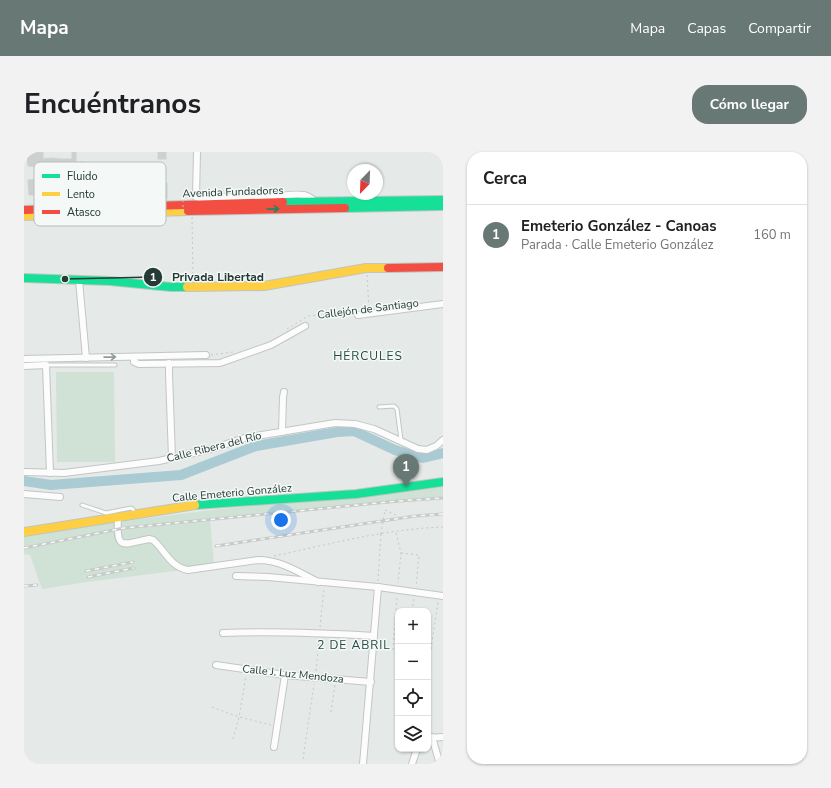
<!DOCTYPE html>
<html lang="es">
<head>
<meta charset="utf-8">
<style>
  :root { --surface:#fff; --page:#f2f2f2; --text:#202124; --muted:#757577; --line:#e0e0e0; --accent:#687874 }
  body { margin:0; font-family:"Nunito Sans",sans-serif; background:var(--page); color:var(--text) }
  .controls { position:absolute; right:12px; bottom:12px; display:grid; overflow:hidden; border-radius:8px; box-shadow:0 1px 3px #0004 }
  .controls button { width:36px; height:36px; display:grid; place-items:center; padding:0; border:0; border-bottom:1px solid var(--line); background:var(--surface); color:var(--text); font:20px sans-serif }
  .compass { position:absolute; left:323px; top:12px; width:36px; height:36px; border-radius:50%; background:var(--surface); box-shadow:0 1px 3px #0004; rotate:203deg }
  .you { position:absolute; left:257px; top:368px; width:14px; height:14px; margin:-10px; border:3px solid #fff; border-radius:50%; background:#1a73e8; box-shadow:0 0 0 6px #1a73e833 }
  .badge { display:grid; place-items:center; width:26px; height:26px; border-radius:50%; background:var(--accent); color:#fff; font-size:13px; font-weight:700 }
  .pin { position:absolute; translate:-50% -33px; filter:drop-shadow(0 1px 2px #0008) }
  .pin::after { content:''; position:absolute; top:21px; width:14px; height:12px; background:inherit; clip-path:polygon(0 0,100% 0,50% 100%) }
  .list { margin:0; padding:0; list-style:none }
  h2 { display:flex; justify-content:space-between; align-items:center; height:52px; margin:0; padding:0 16px; font-size:17px }
  h2 small { font-size:13px; font-weight:400; color:var(--muted) }
  .list li { display:grid; grid-template-columns:26px 1fr auto; gap:12px; align-items:center; box-sizing:border-box; height:60px; padding:0 16px; border-top:1px solid var(--line) }
  .list b { display:block; font-size:15px; white-space:nowrap }
  .list p { margin:0; font-size:13px; white-space:nowrap; color:var(--muted) }
  .list em { font-size:13px; font-style:normal; color:var(--muted) }
  .icon { flex:none; width:22px; height:22px; fill:none; stroke:currentColor; stroke-width:2; stroke-linecap:round; stroke-linejoin:round }
  .map { position:relative; flex:none; width:419px; height:612px; overflow:hidden; border-radius:16px }
  header { display:flex; align-items:center; gap:24px; box-sizing:border-box; height:56px; padding:0 20px; background:var(--accent); color:#fff }
  header strong { font-size:19px }
  nav { display:flex; gap:22px; margin-inline-start:auto; font-size:14px }
  .intro { display:flex; align-items:center; justify-content:space-between; box-sizing:border-box; height:96px; padding:0 24px }
  h1 { margin:0; font-size:28px }
  .button { padding:10px 18px; border-radius:16px; background:var(--accent); color:#fff; font-size:14px; font-weight:700 }
  main { display:flex; gap:24px; padding:0 24px }
  aside { flex:1; background:var(--surface); border-radius:16px; box-shadow:0 1px 3px #0004 }
  .map>svg:first-child { display:block }
  .green { fill:#d0e1d6 }
  .lines { fill:none; stroke-linecap:round; stroke-linejoin:round }
  .river { stroke:#aacbd3; stroke-width:10 }
  .building { fill:#ccd1cf; stroke:#ced2d0 }
  .lane-casing { stroke:#c2c6c4; stroke-width:5 }
  .street-casing { stroke:#c2c6c4; stroke-width:8 }
  .fast-casing { stroke:#bfc5c3; stroke-width:10 }
  .slow-casing { stroke:#bfc5c3; stroke-width:10 }
  .jam-casing { stroke:#bfc5c3; stroke-width:10 }
  .path { stroke:#c2c9c6; stroke-width:1; stroke-dasharray:2 3; stroke-linecap:butt }
  .lane { stroke:#fbfcfb; stroke-width:3 }
  .street { stroke:#fbfcfb; stroke-width:6 }
  .fast { stroke:#16e098; stroke-width:8 }
  .slow { stroke:#ffcf43; stroke-width:8 }
  .jam { stroke:#f24e42; stroke-width:8 }
  .rail-casing { stroke:#c7cac9; stroke-width:3 }
  .rail { stroke:#f4f8f6; stroke-width:1.5; stroke-dasharray:4.5; stroke-linecap:butt }
  .path-bridge { stroke:#c2c9c6; stroke-width:1; stroke-dasharray:2 3; stroke-linecap:butt }
  .oneway { stroke:#1e8562 }
  .oneway2 { stroke:#909c98 }
  .labels { text-anchor:middle; dominant-baseline:central; stroke-width:3; stroke-linejoin:round; paint-order:stroke }
  .street-label { font-size:11px; fill:#253b36; stroke:#f4f8f6 }
  .neighbourhood-label { font-size:12px; letter-spacing:1px; fill:#234b43; stroke:#f4f8f6 }
  .key { fill:#f4f8f6; stroke:#b6bfbc; stroke-width:1 }
  .key-label { font-size:11px; fill:#253b36 }
  .leader { fill:none; stroke:#253b36; stroke-width:1.5 }
  .callout-dot { fill:#253b36; stroke:#f4f8f6; stroke-width:1.5 }
  .mark-label { font-size:12px; text-anchor:middle; font-weight:bold; fill:#fff }
  .callout-label { font-size:12px; text-anchor:middle; font-weight:bold; fill:#253b36; stroke:#f4f8f6; stroke-width:3; stroke-linejoin:round; paint-order:stroke }
</style>
</head>
<body>
<header>
<strong>Mapa</strong>
<nav><a>Mapa</a><a>Capas</a><a>Compartir</a></nav>
</header>
<div class="intro"><h1>Encuéntranos</h1><a class="button">Cómo llegar</a></div>
<main>
<div class="map">
<svg width="419" height="612" viewBox="0 0 419 612">
  <rect width="100%" height="100%" fill="#e5e9e7"/>
  <g class="green">
    <path d="M32,220H90L91,310H33Z"/>
    <path d="M419,335V347L186,366L190,414L63,430L18,437L6,403L0,402V385L85,371L188,358L280,349L352,344Z"/>
  </g>
  <g class="lines">
    <path class="river" d="M0,329L27,333L157,323L232,294L313,280L330,279L371,298L399,306L419,301"/>
  </g>
  <g class="building">
    <path d="M3,0H19V7L27,6L35,7H48V0H52V10H61V21H53V39H46L45,33H20L21,43H5L4,28L20,27V24H27V15L4,14Z"/>
    <rect x="134" y="0" width="8" height="7"/>
    <path d="M119,12H125V23H127V31H143V47L130,48V42L112,41V38L83,40V38H79V34L62,36V21L71,20V25H95V30L119,28Z"/>
  </g>
  <g class="lines">
    <defs>
      <g id="lane">
        <path d="M23,213H91"/>
        <path d="M355,255L370,254L373,257L377,288"/>
        <path d="M58,353L82,361L107,356L109,357L110,361"/>
      </g>
      <g id="street">
        <path d="M173,0L172,45H184"/>
        <path d="M173,52C191,40 213,47 234,46C250,46 264,41 280,43C285,44 288,47 291,49"/>
        <path d="M55,128L62,206"/>
        <path d="M334,163L419,152"/>
        <path d="M110,205V210L115,212L196,211L247,193L281,174"/>
        <path d="M0,207L182,203"/>
        <path d="M145,211V222L148,306"/>
        <path d="M0,214L22,213L26,321"/>
        <path d="M258,280L259,245L260,240"/>
        <path d="M0,320L40,321L135,309L191,296L220,286L311,271L331,272L350,277L394,297L403,298L412,294L419,288"/>
        <path d="M0,342L36,345"/>
        <path d="M94,366C92,400 99,392 125,387L129,388C141,398 146,415 164,418L234,408C256,408 275,420 294,430"/>
        <path d="M212,424L244,425L354,435L419,444"/>
        <path d="M199,481C250,479 299,481 350,484"/>
        <path d="M192,513L261,523L347,530"/>
        <path d="M408,585L415,609L414,612"/>
        <path d="M404,586L419,585"/>
        <path d="M250,595L261,523"/>
        <path d="M339,612L354,435"/>
        <path d="M388,612L393,597"/>
      </g>
      <g id="fast">
        <path d="M259,50L419,48"/>
        <path d="M321,56L419,54"/>
        <path d="M0,126L86,129L147,135H163"/>
        <path d="M171,353L332,342L419,330"/>
      </g>
      <g id="slow">
        <path d="M0,64L164,59"/>
        <path d="M163,135L240,134L342,116H364"/>
        <path d="M0,380L171,353"/>
      </g>
      <g id="jam">
        <path d="M0,58L259,50"/>
        <path d="M164,59L321,56"/>
        <path d="M364,116L419,115"/>
      </g>
    </defs>
    <use href="#lane" class="lane-casing"/>
    <use href="#street" class="street-casing"/>
    <use href="#fast" class="fast-casing"/>
    <use href="#slow" class="slow-casing"/>
    <use href="#jam" class="jam-casing"/>
    <g class="path">
      <path d="M168,65L169,128"/>
      <path d="M343,123L345,156"/>
      <path d="M263,177L284,164L328,159"/>
      <path d="M187,203L209,200"/>
      <path d="M361,358L372,363"/>
      <path d="M372,381L377,401L374,431"/>
      <path d="M377,401L395,403L392,435"/>
      <path d="M250,404C306,392 362,377 419,375"/>
      <path d="M354,429L357,382"/>
      <path d="M388,459L390,446"/>
      <path d="M296,475L300,436"/>
      <path d="M369,498L373,444"/>
      <path d="M404,517L414,450"/>
      <path d="M292,519L295,486"/>
      <path d="M188,555L215,565L247,573"/>
      <path d="M307,560L311,533"/>
      <path d="M209,587L215,565L222,524"/>
      <path d="M279,607L290,532"/>
    </g>
    <use href="#lane" class="lane"/>
    <use href="#street" class="street"/>
    <use href="#fast" class="fast"/>
    <use href="#slow" class="slow"/>
    <use href="#jam" class="jam"/>
    <defs>
      <g id="rail">
        <path d="M192,394L391,364L419,362"/>
        <path d="M0,396L100,376L374,349L419,346"/>
        <path d="M62,419L109,410"/>
        <path d="M64,425L110,416"/>
        <path d="M0,434L13,433"/>
      </g>
    </defs>
    <use href="#rail" class="rail-casing"/>
    <use href="#rail" class="rail"/>
    <g class="path-bridge">
      <path d="M159,48V63"/>
      <path d="M357,382L361,358"/>
    </g>
  </g>
  <defs><path id="oneway-shaft" d="M-6 0H5M1.5-3L5.5 0L1.5 3" fill="none" stroke-width="1.6" stroke-linecap="round" stroke-linejoin="round"/></defs>
  <use class="oneway" href="#oneway-shaft" transform="translate(249 57) rotate(-1)"/>
  <use class="oneway2" href="#oneway-shaft" transform="translate(86 205) rotate(-1)"/>
  <g class="labels">
    <g class="street-label">
      <text transform="translate(209 40) rotate(-2)">Avenida Fundadores</text>
      <text transform="translate(344 157) rotate(-7)">Callejón de Santiago</text>
      <text transform="translate(190 295) rotate(-14)">Calle Ribera del Río</text>
      <text transform="translate(208 341) rotate(-5)">Calle Emeterio González</text>
      <text transform="translate(269 522) rotate(6)">Calle J. Luz Mendoza</text>
    </g>
    <g class="neighbourhood-label">
      <text x="344" y="204">HÉRCULES</text>
      <text x="330" y="493">2 DE ABRIL</text>
    </g>
  </g>
  <rect x="10" y="10" width="132" height="64" rx="6" class="key"/>
  <rect x="18" y="22" width="18" height="4" fill="#16e098"/>
  <rect x="18" y="40" width="18" height="4" fill="#ffcf43"/>
  <rect x="18" y="58" width="18" height="4" fill="#f24e42"/>
  <g class="key-label">
    <text x="43" y="28">Fluido</text>
    <text x="43" y="46">Lento</text>
    <text x="43" y="64">Atasco</text>
  </g>
  <path class="leader" d="M41 127L129 125"/>
  <g class="callout-dot">
    <circle cx="41" cy="127" r="4"/>
    <circle cx="129" cy="125" r="10"/>
  </g>
  <g class="mark-label">
    <text x="129" y="129">1</text>
  </g>
  <g class="callout-label">
    <text x="194" y="129">Privada Libertad</text>
  </g>
</svg>
<div class="controls">
<button>+</button>
<button>−</button>
<button><svg class="icon" aria-label="locate" viewBox="0 0 24 24"><circle cx="12" cy="12" r="6"/><path d="M12 2v4M12 18v4M2 12h4M18 12h4"/></svg></button>
<button><svg class="icon" aria-label="layers" viewBox="0 0 24 24"><path d="M12 4l9 5-9 5-9-5zM3 14l9 5 9-5"/></svg></button>
</div>
<svg class="compass" viewBox="-18 -18 36 36"><path d="M0-13l5 13h-10z" fill="#e53935"/><path d="M0 13l5-13h-10z" fill="#757577"/></svg>
<div class="you"></div>
<div class="pin badge" style="left:382px;top:335px">1</div>
</div>
<aside>
<h2>Cerca<small></small></h2>
<ul class="list">
<li><span class="badge">1</span><div><b>Emeterio González - Canoas</b><p>Parada · Calle Emeterio González</p></div><em>160 m</em></li>
</ul>
</aside>
</main>
</body>
</html>
